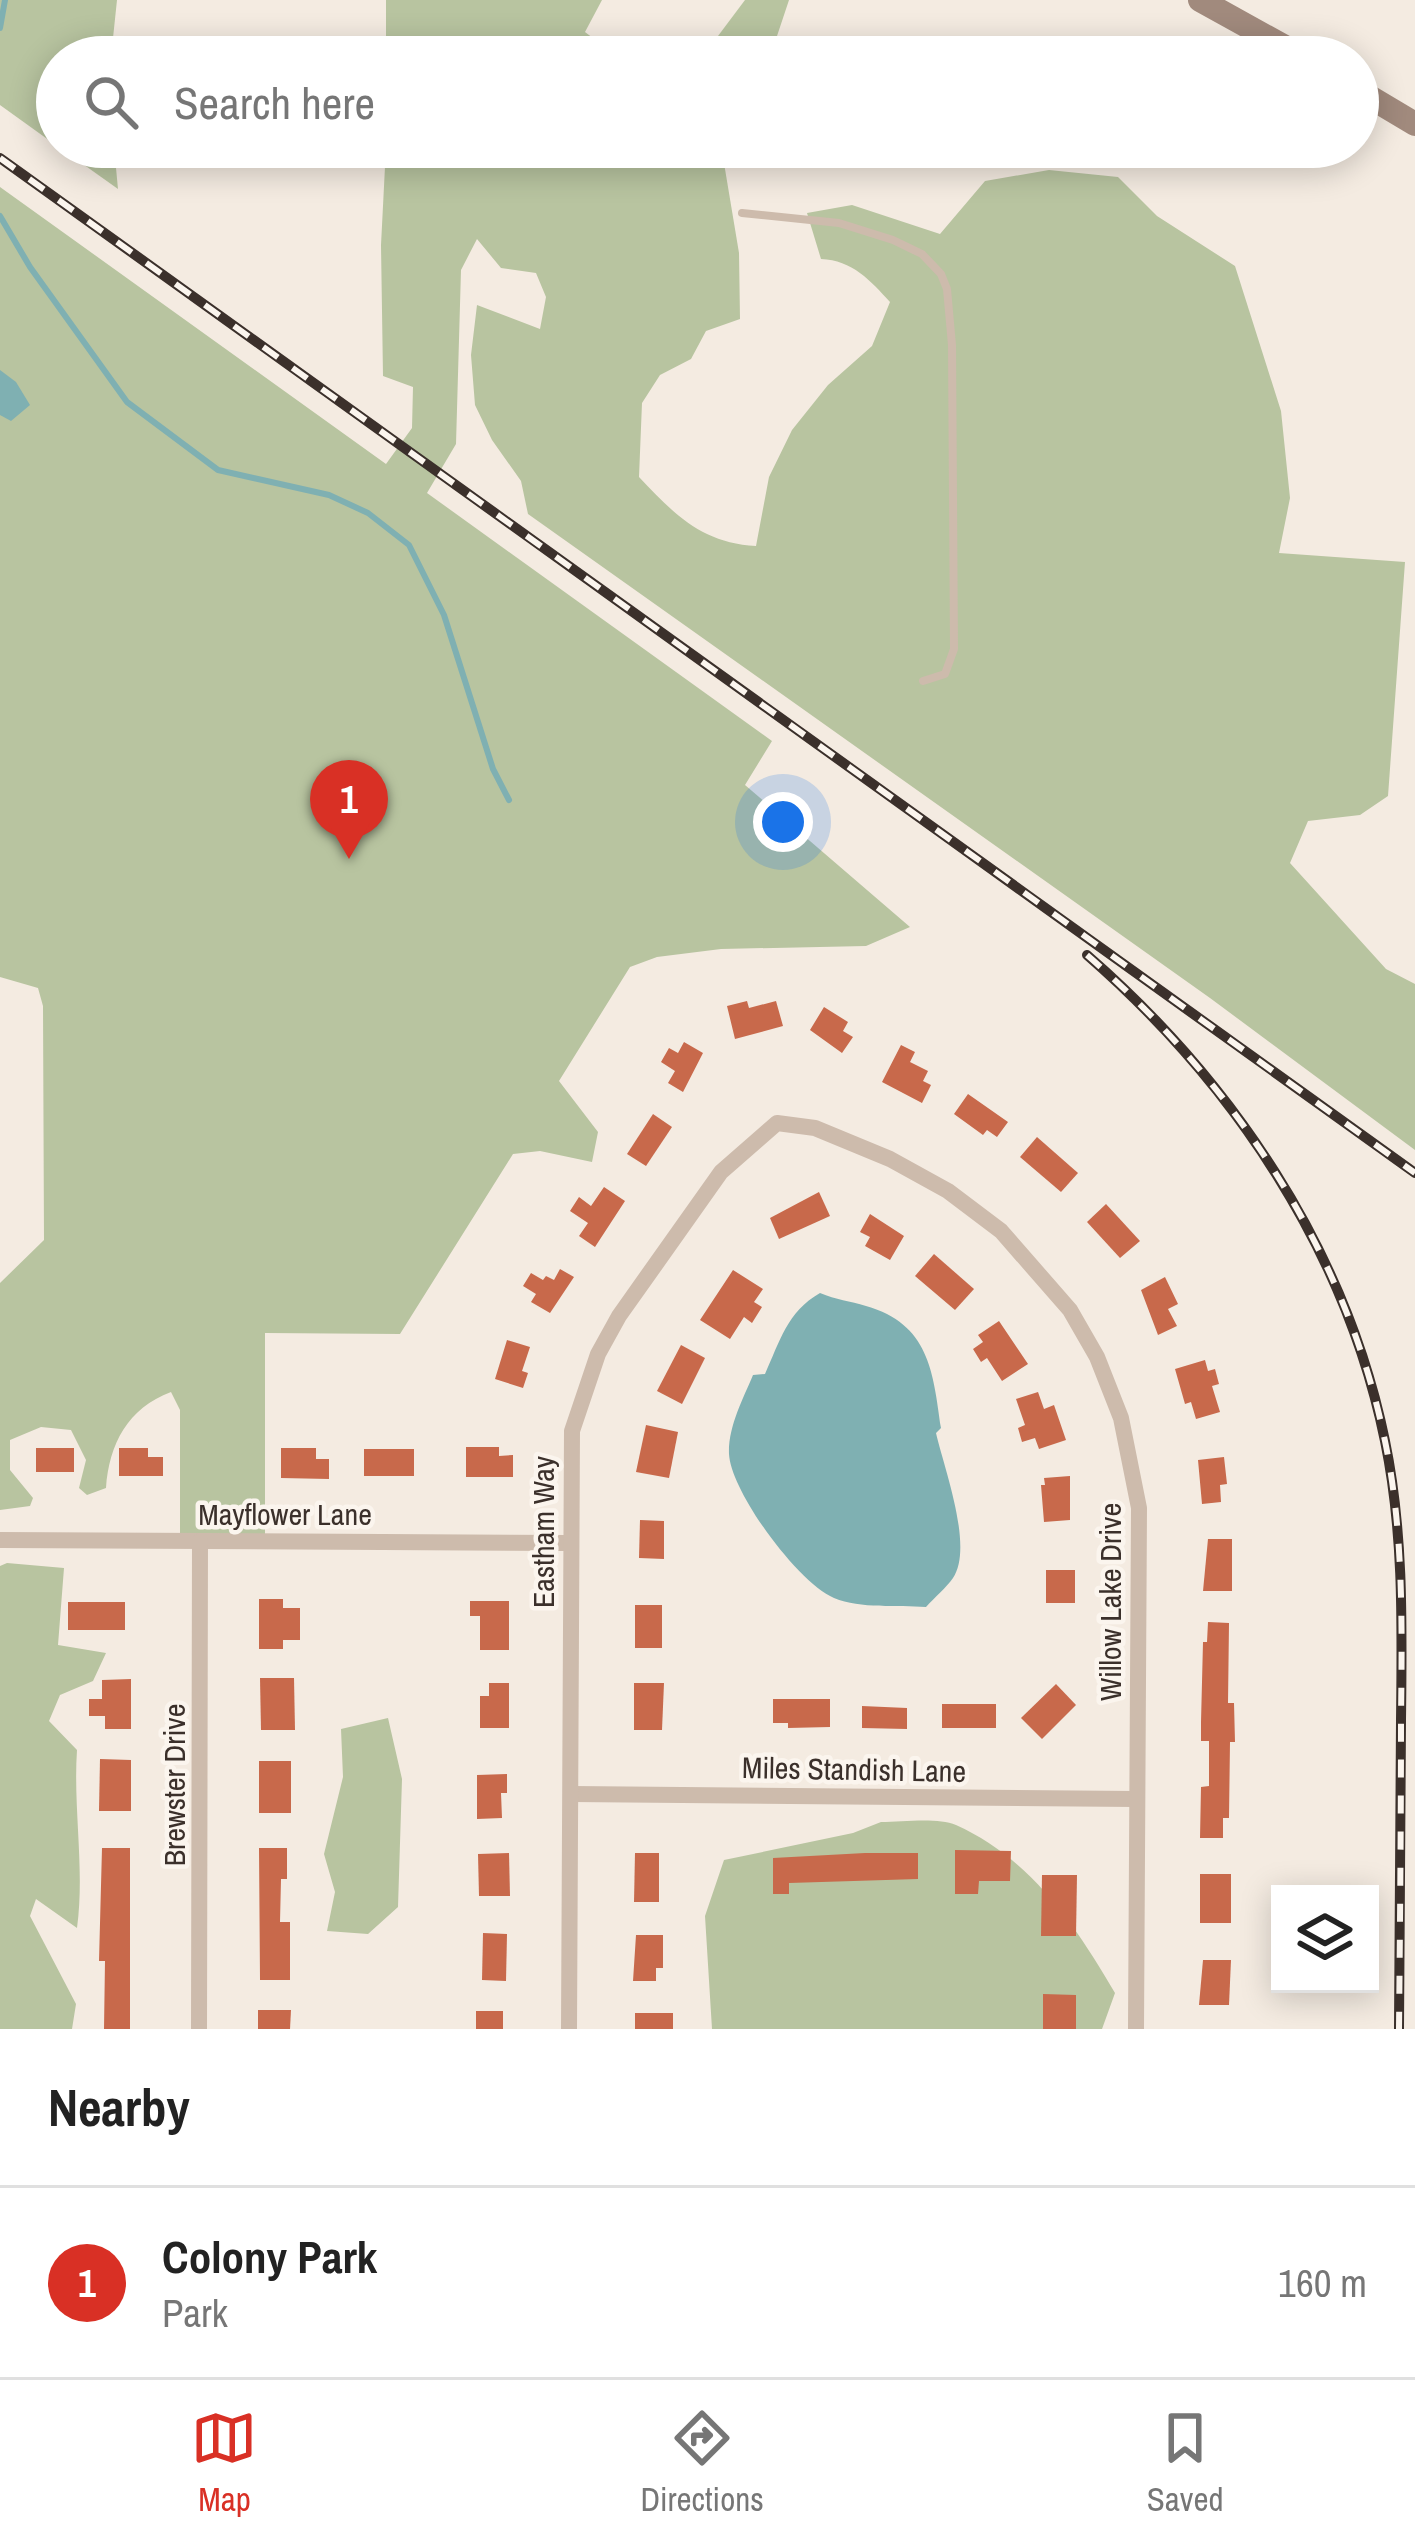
<!DOCTYPE html>
<html lang="en">
<head>
<meta charset="utf-8">
<style>
  :root { --surface:#fff; --page:#f2f2f2; --text:#222; --muted:#767676; --line:#e0e0e0; --accent:#d93025 }
  body { margin:0; font-family:"Archivo Narrow",sans-serif; background:var(--page); color:var(--text) }
  .controls { position:absolute; right:36px; bottom:36px; display:grid; overflow:hidden; border-radius:0px; box-shadow:0 6px 30px #0003 }
  .controls button { width:108px; height:108px; display:grid; place-items:center; padding:0; border:0; border-bottom:3px solid var(--line); background:var(--surface); color:var(--text); font:60px sans-serif }
  .you { position:absolute; left:783px; top:822px; width:42px; height:42px; margin:-30px; border:9px solid #fff; border-radius:50%; background:#1a73e8; box-shadow:0 0 0 18px #1a73e833 }
  .badge { display:grid; place-items:center; width:78px; height:78px; border-radius:50%; background:var(--accent); color:#fff; font-size:39px; font-weight:700 }
  .pin { position:absolute; translate:-50% -99px; filter:drop-shadow(0 3px 6px #0008) }
  .pin::after { content:''; position:absolute; top:63px; width:42px; height:36px; background:inherit; clip-path:polygon(0 0,100% 0,50% 100%) }
  .list { margin:0; padding:0; list-style:none }
  h2 { display:flex; justify-content:space-between; align-items:center; height:156px; margin:0; padding:0 48px; font-size:51px }
  h2 small { font-size:39px; font-weight:400; color:var(--muted) }
  .list li { display:grid; grid-template-columns:78px 1fr auto; gap:36px; align-items:center; box-sizing:border-box; height:192px; padding:0 48px; border-top:3px solid var(--line) }
  .list b { display:block; font-size:45px; white-space:nowrap }
  .list p { margin:0; font-size:39px; white-space:nowrap; color:var(--muted) }
  .list em { font-size:39px; font-style:normal; color:var(--muted) }
  .icon { flex:none; width:66px; height:66px; fill:none; stroke:currentColor; stroke-width:2; stroke-linecap:round; stroke-linejoin:round }
  .map { position:relative; flex:none; width:1415px; height:2029px; overflow:hidden }
  .search { position:absolute; background:var(--surface); box-shadow:0 6px 30px #0003; left:36px; right:36px; top:36px; height:132px; display:flex; align-items:center; gap:30px; box-sizing:border-box; padding:0 42px; border-radius:66px; color:var(--muted); font-size:45px }
  .sheet { height:348px; background:var(--surface) }
  nav { display:flex; justify-content:space-around; align-items:center; box-sizing:border-box; height:168px; border-top:3px solid var(--line); background:var(--surface); font-size:33px; color:var(--muted) }
  nav a { display:grid; justify-items:center; gap:6px }
  nav .on { color:var(--accent) }
  .map>svg:first-child { display:block }
  .green { fill:#b8c4a0 }
  .water { fill:#7fb0b2 }
  .lines { fill:none; stroke-linecap:round; stroke-linejoin:round }
  .stream { stroke:#7fb0b2; stroke-width:6 }
  .building { fill:#c8694b }
  .lane { stroke:#cdbbac; stroke-width:8 }
  .street { stroke:#cdbbac; stroke-width:16 }
  .secondary { stroke:#a18a7d; stroke-width:24 }
  .rail-casing { stroke:#3b302b; stroke-width:10 }
  .rail { stroke:#fbf5ee; stroke-width:6; stroke-dasharray:18; stroke-linecap:butt }
  .labels { text-anchor:middle; dominant-baseline:central; stroke-width:9; stroke-linejoin:round; paint-order:stroke }
  .street-label { font-size:30px; fill:#3b302b; stroke:#fbf5ee }
</style>
</head>
<body>
<div class="map">
<svg width="1415" height="2029" viewBox="0 0 1415 2029">
  <rect width="100%" height="100%" fill="#f4ebe1"/>
  <g class="green">
    <path d="M0,0H117L111,57H57V146L0,105Z"/>
    <path d="M386,0H602L585,32L618,57H386Z"/>
    <path d="M745,0H789L770,57H640L718,36Z"/>
    <path d="M59,147H114L118,189Z"/>
    <path d="M386,147H732L724,163L739,253L740,319L706,331L691,359L660,375L642,403L639,477C675,515 702,543 756,546L769,477L792,430L828,385L872,346L890,302C871,281 852,260 821,259L807,213L852,205L940,234L985,181L1049,170L1118,177L1157,216L1235,266L1281,411L1290,498L1279,553L1405,562L1388,796L1360,815L1308,821L1290,863L1386,969L1415,984V1150L1210,998L528,514L521,481L492,440L475,405L471,355L477,305L540,329L546,297L536,273L501,268L477,239L461,270L456,444L427,493L772,741L745,785L910,927L866,946L721,949L657,957L630,967L559,1081L598,1132L592,1162L540,1151L513,1154L400,1334L265,1333V1541H180V1410L171,1392C128,1408 109,1444 106,1488L87,1495L79,1488L86,1460L71,1430L41,1427L10,1440V1470L33,1498L30,1506L0,1510V1283L44,1240L43,1006L38,988L0,977V187L386,464L412,428L413,387L383,376L381,245Z"/>
    <path d="M7,1563L64,1568L58,1645L106,1653L93,1681L60,1695L49,1721L77,1750C73,1809 85,1869 77,1928L36,1899L30,1916L76,2004L72,2029H0V1566Z"/>
    <path d="M388,1718L402,1779L398,1907L368,1934L327,1931L335,1892L324,1854L343,1777L341,1729Z"/>
    <path d="M881,1822C903,1822 937,1817 956,1825C1030,1858 1076,1926 1115,1993L1102,2029H712L705,1916L724,1860L853,1833Z"/>
  </g>
  <g class="water">
    <path d="M0,370L16,382L30,405L11,421L0,415Z"/>
    <path d="M820,1293C836,1300 850,1301 866,1306C929,1324 933,1371 941,1428L936,1433C944,1468 974,1547 953,1578C946,1588 935,1597 926,1607C897,1605 861,1609 834,1598C798,1583 731,1492 729,1454C728,1427 743,1399 753,1375L765,1374C780,1341 787,1312 820,1293Z"/>
  </g>
  <g class="lines">
    <g class="stream">
      <path d="M0,28L5,0"/>
      <path d="M0,216L30,267L127,402L218,470L329,495L368,513L409,545L444,615L493,769L509,800"/>
    </g>
  </g>
  <g class="building">
    <path d="M747,1001L749,1008L776,1001L783,1026L735,1039L727,1006Z"/>
    <path d="M824,1007L848,1022L843,1031L853,1037L842,1053L810,1030Z"/>
    <path d="M684,1042L703,1053L683,1092L668,1083L675,1071L661,1062L669,1048L678,1053Z"/>
    <path d="M901,1045L915,1052L910,1062L928,1071L923,1081L931,1085L922,1103L882,1082Z"/>
    <path d="M968,1094L1008,1122L997,1137L987,1130L983,1135L954,1114Z"/>
    <path d="M653,1114L672,1127L646,1166L627,1154Z"/>
    <path d="M1037,1137L1078,1173L1061,1192L1020,1157Z"/>
    <path d="M604,1187L625,1201L595,1247L579,1236L588,1223L570,1211L579,1197L591,1206Z"/>
    <path d="M819,1192L830,1216L779,1239L770,1218Z"/>
    <path d="M1106,1204L1140,1241L1120,1258L1087,1222Z"/>
    <path d="M870,1214L904,1236L890,1260L865,1246L870,1237L860,1232Z"/>
    <path d="M934,1254L974,1289L955,1310L915,1276Z"/>
    <path d="M560,1269L574,1277L550,1313L531,1302L536,1294L523,1286L531,1273L543,1280L546,1276L554,1280Z"/>
    <path d="M733,1270L763,1289L754,1302L762,1307L752,1323L744,1317L730,1339L700,1320Z"/>
    <path d="M1165,1277L1178,1304L1168,1309L1177,1326L1158,1335L1141,1290Z"/>
    <path d="M999,1321L1028,1364L1002,1381L987,1358L981,1362L973,1349L983,1342L978,1335Z"/>
    <path d="M507,1340L530,1347L522,1371L528,1373L523,1388L495,1379Z"/>
    <path d="M681,1345L705,1358L682,1404L657,1391Z"/>
    <path d="M1205,1360L1208,1371L1215,1369L1219,1384L1212,1386L1220,1412L1196,1419L1191,1402L1185,1404L1175,1369Z"/>
    <path d="M1038,1392L1044,1409L1054,1405L1066,1440L1039,1449L1035,1438L1022,1442L1018,1428L1025,1425L1016,1399Z"/>
    <path d="M646,1425L678,1432L669,1478L636,1472Z"/>
    <path d="M466,1447H499V1456L513,1455V1477H466Z"/>
    <rect x="36" y="1448" width="38" height="24"/>
    <path d="M119,1448H148V1457H163V1476H119Z"/>
    <path d="M281,1448H316V1459H329V1479L281,1478Z"/>
    <rect x="364" y="1449" width="50" height="27"/>
    <path d="M1224,1457L1227,1484L1220,1485L1221,1502L1202,1504L1198,1460Z"/>
    <path d="M1070,1476V1520L1044,1522L1041,1485H1045L1044,1478Z"/>
    <path d="M640,1520L664,1521V1559L639,1558Z"/>
    <path d="M1208,1539H1232V1591H1203Z"/>
    <rect x="1046" y="1570" width="29" height="33"/>
    <path d="M259,1599H283V1608H300V1640H283V1649H259Z"/>
    <path d="M470,1601H509V1650H480V1616H470Z"/>
    <rect x="68" y="1602" width="57" height="28"/>
    <rect x="635" y="1605" width="27" height="43"/>
    <path d="M1208,1622L1229,1623L1228,1703H1234L1235,1742H1230L1229,1818H1223V1838H1200L1201,1787L1209,1786V1741H1201V1722L1203,1642H1207Z"/>
    <path d="M260,1678H294L295,1730H261Z"/>
    <path d="M131,1679V1729H105V1716H89V1699H102V1680Z"/>
    <path d="M489,1683H509V1728H480V1696H489Z"/>
    <path d="M634,1683H664L662,1730H634Z"/>
    <path d="M1056,1684L1076,1705L1042,1739L1021,1718Z"/>
    <path d="M773,1699H830V1727L788,1728V1723H773Z"/>
    <rect x="942" y="1704" width="54" height="24"/>
    <path d="M862,1706L907,1708V1729L862,1728Z"/>
    <path d="M100,1759L131,1760V1811H99Z"/>
    <rect x="259" y="1761" width="32" height="52"/>
    <path d="M507,1774V1793H501L502,1818L477,1819V1775Z"/>
    <path d="M102,1848H130V2029H104L105,1961H99Z"/>
    <path d="M259,1848H287V1879H281L280,1922H290V1980H260Z"/>
    <path d="M955,1850L1011,1851L1010,1881H979L978,1894H955Z"/>
    <path d="M509,1853L510,1896H479L478,1854Z"/>
    <path d="M635,1853H659V1902H634Z"/>
    <path d="M865,1853H918V1879L789,1883V1894H773V1858Z"/>
    <rect x="1200" y="1874" width="31" height="49"/>
    <path d="M1042,1875H1077L1076,1936H1041Z"/>
    <path d="M483,1933L507,1934L506,1981L482,1980Z"/>
    <path d="M636,1935H663V1968H656V1981H633Z"/>
    <path d="M1203,1960H1231L1229,2005H1199Z"/>
    <path d="M1043,1994L1076,1995V2029H1043Z"/>
    <path d="M258,2010H291L290,2029H258Z"/>
    <rect x="476" y="2011" width="27" height="18"/>
    <rect x="635" y="2013" width="38" height="16"/>
  </g>
  <g class="lines">
    <path class="lane" d="M742,213L839,223L893,240L922,254L941,274L947,289L952,345L954,649L945,674L923,681"/>
    <g class="street">
      <path d="M0,1540L569,1543"/>
      <path d="M572,1794L1135,1799"/>
      <path d="M199,2029L200,1541"/>
      <path d="M569,2029L572,1431L598,1354L619,1316L721,1172L777,1123L815,1128L890,1159L948,1191L1001,1231L1070,1310L1097,1357L1121,1418L1139,1508L1136,2029"/>
    </g>
    <g class="secondary">
      <path d="M1200,0L1303,57"/>
      <path d="M1358,90L1415,124"/>
    </g>
    <defs>
      <g id="rail">
        <path d="M0,158L1415,1173"/>
        <path d="M1087,955C1233,1082 1346,1250 1385,1441C1404,1533 1402,1627 1401,1721C1401,1823 1400,1926 1399,2029"/>
      </g>
    </defs>
    <use href="#rail" class="rail-casing"/>
    <use href="#rail" class="rail"/>
  </g>
  <g class="labels">
    <g class="street-label">
      <text x="285" y="1514">Mayflower Lane</text>
      <text transform="translate(543 1532) rotate(-90)">Eastham Way</text>
      <text transform="translate(1110 1602) rotate(-90)">Willow Lake Drive</text>
      <text transform="translate(854 1769) rotate(1)">Miles Standish Lane</text>
      <text transform="translate(174 1785) rotate(-90)">Brewster Drive</text>
    </g>
  </g>
</svg>
<div class="controls">
<button><svg class="icon" aria-label="layers" viewBox="0 0 24 24"><path d="M12 4l9 5-9 5-9-5zM3 14l9 5 9-5"/></svg></button>
</div>
<div class="you"></div>
<div class="pin badge" style="left:349px;top:859px">1</div>
<div class="search"><svg class="icon" aria-label="search" viewBox="0 0 24 24"><circle cx="10" cy="10" r="6"/><path d="M15 15l6 6"/></svg>Search here</div>
</div>
<section class="sheet">
<h2>Nearby<small></small></h2>
<ul class="list">
<li><span class="badge">1</span><div><b>Colony Park</b><p>Park</p></div><em>160 m</em></li>
</ul>
</section>
<nav>
<a class="on"><svg class="icon" aria-label="map" viewBox="0 0 24 24"><path d="M3 6l6-2 6 2 6-2v14l-6 2-6-2-6 2zM9 4v14M15 6v14"/></svg>Map</a>
<a><svg class="icon" aria-label="directions" viewBox="0 0 24 24"><path d="M12 3l9 9-9 9-9-9zM9 14v-3h6M13 9l2 2-2 2"/></svg>Directions</a>
<a><svg class="icon" aria-label="saved" viewBox="0 0 24 24"><path d="M7 4h10v16l-5-4-5 4z"/></svg>Saved</a>
</nav>
</body>
</html>
